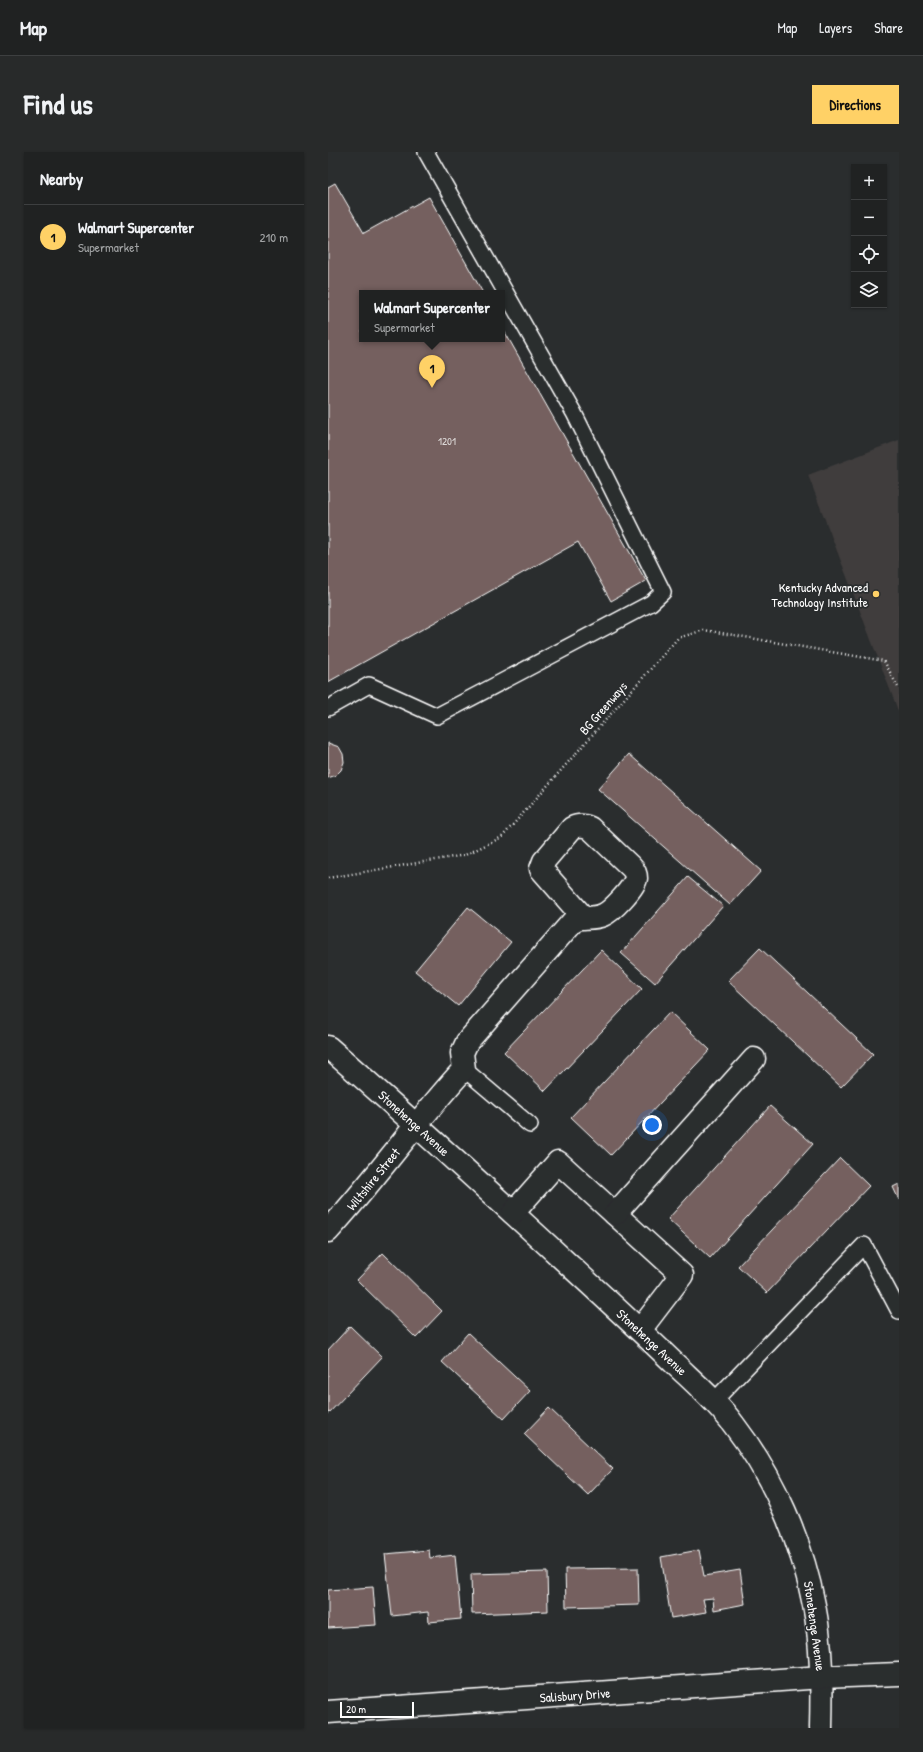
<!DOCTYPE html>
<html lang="en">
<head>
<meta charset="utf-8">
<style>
  :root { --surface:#202222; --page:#282a2a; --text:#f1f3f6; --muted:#a2a4a5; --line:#3d3f40; --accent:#ffd166 }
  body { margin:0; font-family:"Patrick Hand",sans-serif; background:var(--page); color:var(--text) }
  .controls { position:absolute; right:12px; top:12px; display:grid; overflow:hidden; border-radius:0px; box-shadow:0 1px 3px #0004 }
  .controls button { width:36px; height:36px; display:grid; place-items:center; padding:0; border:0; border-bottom:1px solid var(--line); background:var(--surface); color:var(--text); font:20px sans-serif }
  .scale { position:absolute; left:12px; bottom:10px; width:74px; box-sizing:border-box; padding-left:4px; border:2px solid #fff; border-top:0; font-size:11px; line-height:14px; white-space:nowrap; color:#fff; -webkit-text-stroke:3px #2a2d2e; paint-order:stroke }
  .you { position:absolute; left:324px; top:973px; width:14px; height:14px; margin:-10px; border:3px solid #fff; border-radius:50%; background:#1a73e8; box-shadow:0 0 0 6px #1a73e833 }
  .badge { display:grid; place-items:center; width:26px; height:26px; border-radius:50%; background:var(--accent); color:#111; font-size:13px; font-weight:700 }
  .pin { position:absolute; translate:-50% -33px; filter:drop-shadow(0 1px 2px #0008) }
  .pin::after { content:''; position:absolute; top:21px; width:14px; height:12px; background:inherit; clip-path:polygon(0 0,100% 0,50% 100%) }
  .popup { position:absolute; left:31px; top:138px; width:146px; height:52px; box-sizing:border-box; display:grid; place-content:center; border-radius:0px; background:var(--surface); filter:drop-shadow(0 1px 3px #0005); font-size:13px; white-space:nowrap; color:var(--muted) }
  .popup b { font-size:15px; color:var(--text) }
  .popup::after { content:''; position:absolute; left:50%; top:100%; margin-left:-8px; border:8px solid transparent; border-top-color:var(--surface) }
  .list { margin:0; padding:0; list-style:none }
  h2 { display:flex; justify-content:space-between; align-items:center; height:52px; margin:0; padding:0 16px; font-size:17px }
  h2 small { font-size:13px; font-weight:400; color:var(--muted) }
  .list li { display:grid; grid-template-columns:26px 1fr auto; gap:12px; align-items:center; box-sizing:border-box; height:64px; padding:0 16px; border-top:1px solid var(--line) }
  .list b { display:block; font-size:15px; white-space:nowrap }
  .list p { margin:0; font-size:13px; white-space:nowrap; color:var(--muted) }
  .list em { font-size:13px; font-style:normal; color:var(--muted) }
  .icon { flex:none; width:22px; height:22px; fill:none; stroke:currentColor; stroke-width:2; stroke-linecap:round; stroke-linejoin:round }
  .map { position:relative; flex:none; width:571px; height:1576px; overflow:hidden; border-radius:0px }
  header { display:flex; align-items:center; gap:24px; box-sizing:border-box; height:56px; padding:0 20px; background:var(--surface); border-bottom:1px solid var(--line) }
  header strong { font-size:19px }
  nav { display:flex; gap:22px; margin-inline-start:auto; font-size:14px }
  .intro { display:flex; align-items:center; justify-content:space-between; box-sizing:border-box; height:96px; padding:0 24px }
  h1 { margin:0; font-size:28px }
  .button { padding:10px 18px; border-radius:0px; background:var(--accent); color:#111; font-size:14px; font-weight:700 }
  main { display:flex; gap:24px; padding:0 24px }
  aside { flex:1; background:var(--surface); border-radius:0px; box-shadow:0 1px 3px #0004 }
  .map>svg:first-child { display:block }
  .built { fill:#403d3d }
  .building { fill:#74615f; stroke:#fff }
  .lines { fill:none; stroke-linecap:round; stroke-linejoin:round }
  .lane-casing { stroke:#fff; stroke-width:18 }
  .street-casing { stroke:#fff; stroke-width:25 }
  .path { stroke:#fff; stroke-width:2.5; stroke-dasharray:1 3; stroke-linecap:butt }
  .lane { stroke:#2a2d2e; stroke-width:15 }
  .street { stroke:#2a2d2e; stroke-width:22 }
  .poi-dot { fill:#ffd166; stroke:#2a2d2e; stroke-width:1.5 }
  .labels { text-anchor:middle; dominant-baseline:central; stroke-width:3.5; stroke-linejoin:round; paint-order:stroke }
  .number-label { font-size:11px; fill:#dcd8d7 }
  .poi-label { font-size:13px; fill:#fff; stroke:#2a2d2e; text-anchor:end }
  .street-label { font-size:13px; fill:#fff; stroke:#2a2d2e }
</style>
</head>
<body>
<header>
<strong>Map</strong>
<nav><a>Map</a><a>Layers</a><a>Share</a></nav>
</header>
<div class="intro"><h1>Find us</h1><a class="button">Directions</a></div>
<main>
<aside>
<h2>Nearby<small></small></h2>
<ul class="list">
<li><span class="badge">1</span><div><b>Walmart Supercenter</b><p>Supermarket</p></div><em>210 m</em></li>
</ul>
</aside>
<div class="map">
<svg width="571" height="1576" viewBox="0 0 571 1576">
  <rect width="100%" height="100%" fill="#2a2d2e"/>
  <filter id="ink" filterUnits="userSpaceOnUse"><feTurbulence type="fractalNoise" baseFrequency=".025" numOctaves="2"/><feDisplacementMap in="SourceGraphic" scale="8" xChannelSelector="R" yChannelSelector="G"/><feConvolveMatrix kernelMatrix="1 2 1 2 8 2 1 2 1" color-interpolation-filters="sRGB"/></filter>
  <g filter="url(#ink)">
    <path class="built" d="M571,288V561L480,323Z"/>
    <g class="building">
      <path d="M7,31L36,81L101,45L155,141H34V187H174V175L318,429L283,449L250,390L0,530V35Z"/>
      <path d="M0,591L11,595L15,602L16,610L13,618L8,623L0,626Z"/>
      <path d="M301,602L433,719L402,753L270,637Z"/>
      <path d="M360,725L395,754L327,831L293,801Z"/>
      <path d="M140,755L183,790L130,854L87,819Z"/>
      <path d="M432,796L545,902L513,935L400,829Z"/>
      <path d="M273,798L314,837L217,939L176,900Z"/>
      <path d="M342,860L382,898L283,1003L243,965Z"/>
      <path d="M442,954L485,992L382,1106L340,1067Z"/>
      <path d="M512,1006L541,1034L439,1141L410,1114Z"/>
      <path d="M571,1032V1048L565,1035Z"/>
      <path d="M55,1101L114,1159L88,1186L29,1128Z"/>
      <path d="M22,1174L54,1205L0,1262V1198Z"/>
      <path d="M140,1181L202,1239L176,1267L114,1210Z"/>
      <path d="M221,1256L285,1317L260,1343L196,1282Z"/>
      <path d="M101,1398L102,1406L127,1403L133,1467L101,1470L100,1460L64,1464L57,1402Z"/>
      <path d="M371,1398L376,1424L412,1418L417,1452L386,1458L385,1446L375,1447L378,1460L343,1466L333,1405Z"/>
      <path d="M310,1416L311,1453L238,1455L237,1417Z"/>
      <path d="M219,1420L220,1459L144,1462L143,1422Z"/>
      <path d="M45,1435L48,1473L0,1476V1438Z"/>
    </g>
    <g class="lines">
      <defs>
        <g id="lane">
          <path d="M0,556L41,533L109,564L323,451L335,440L246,261L98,0"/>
          <path d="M136,917L202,973"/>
          <path d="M386,1249L536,1093L571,1159"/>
        </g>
        <g id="street">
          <path d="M0,895C81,966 160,1038 239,1111C276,1145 312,1178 348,1213C368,1232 390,1251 406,1273C446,1325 474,1390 486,1453C494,1493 494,1535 493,1576"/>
          <path d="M185,1061L230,1010L354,1123L312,1178"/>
          <path d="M287,1062L426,907"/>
          <path d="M0,1079C48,1027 88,969 136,917L134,901L139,890L247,767C256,765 266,767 275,763C283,760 307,735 308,726C308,722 306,718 303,715L262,676C255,673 251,673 244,676L216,709L213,717L255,765"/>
          <path d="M0,1560L494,1525L571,1522"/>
        </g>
      </defs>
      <use href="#lane" class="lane-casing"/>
      <use href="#street" class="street-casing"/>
      <path class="path" d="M0,726L137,703L174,685L350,486L376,478L556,509L571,537"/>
      <use href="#lane" class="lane"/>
      <use href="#street" class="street"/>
    </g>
  </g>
  <circle class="poi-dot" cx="548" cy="442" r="4"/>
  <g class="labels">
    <g class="number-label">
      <text x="119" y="289">1201</text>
    </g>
    <g class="poi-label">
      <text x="540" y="435">Kentucky Advanced<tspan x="540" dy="15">Technology Institute</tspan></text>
    </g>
    <g class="street-label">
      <text transform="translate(275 556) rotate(-49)">BG Greenways</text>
      <text transform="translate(86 971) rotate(42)">Stonehenge Avenue</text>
      <text transform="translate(45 1027) rotate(-51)">Wiltshire Street</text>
      <text transform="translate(324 1190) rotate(43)">Stonehenge Avenue</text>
      <text transform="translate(487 1474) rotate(82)">Stonehenge Avenue</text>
      <text transform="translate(247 1543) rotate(-4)">Salisbury Drive</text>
    </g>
  </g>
</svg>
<div class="controls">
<button>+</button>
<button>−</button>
<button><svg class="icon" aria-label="locate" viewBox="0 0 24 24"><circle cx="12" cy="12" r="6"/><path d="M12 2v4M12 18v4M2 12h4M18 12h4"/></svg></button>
<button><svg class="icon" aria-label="layers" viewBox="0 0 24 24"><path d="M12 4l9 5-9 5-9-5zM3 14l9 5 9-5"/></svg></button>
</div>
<div class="scale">20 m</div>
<div class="you"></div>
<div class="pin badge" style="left:104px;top:236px">1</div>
<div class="popup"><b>Walmart Supercenter</b>Supermarket</div>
</div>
</main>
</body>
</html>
